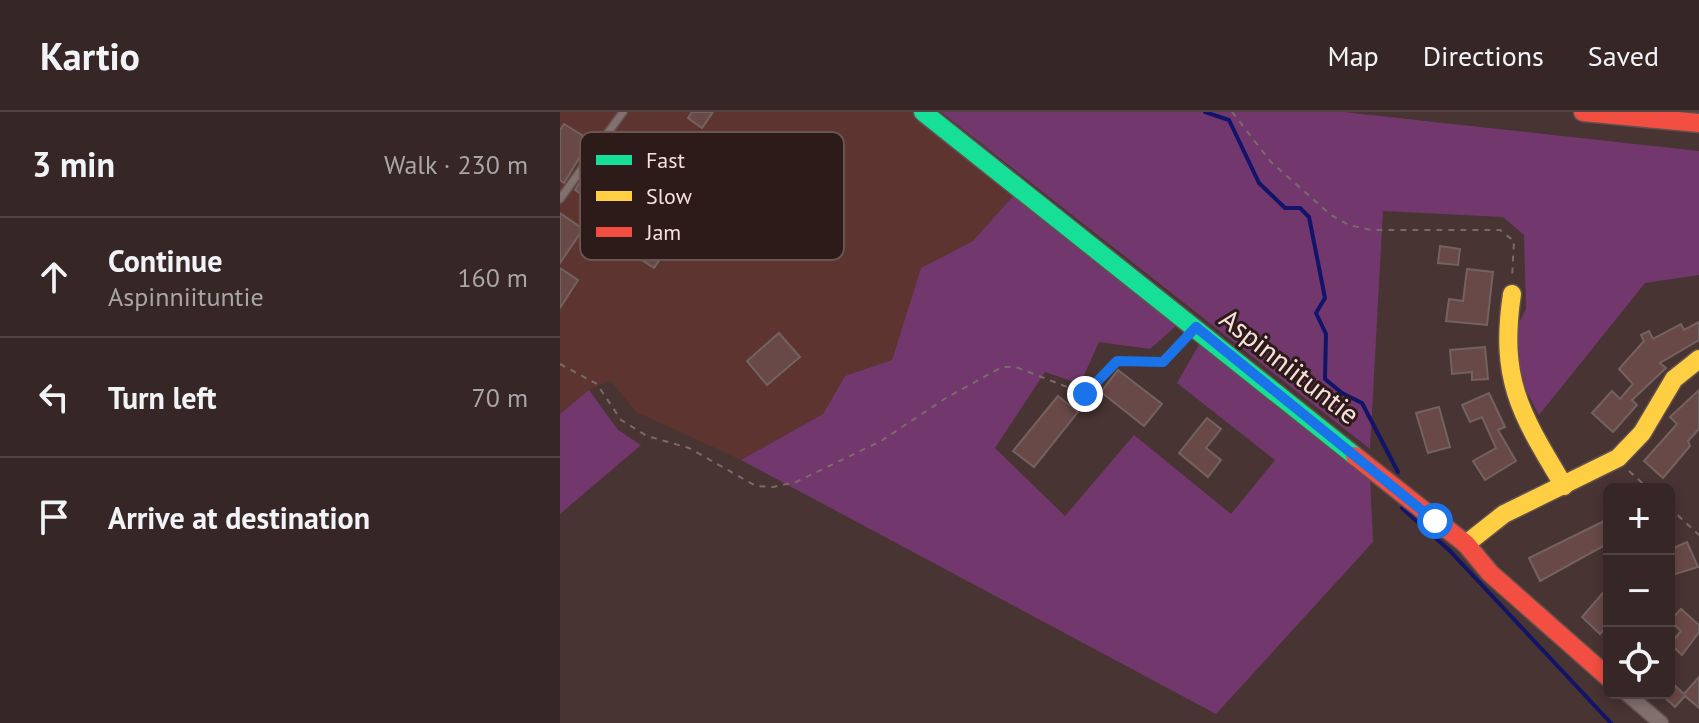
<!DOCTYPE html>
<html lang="en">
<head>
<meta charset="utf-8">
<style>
  :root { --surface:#362726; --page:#413332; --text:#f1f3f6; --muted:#aaa5a7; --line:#504443 }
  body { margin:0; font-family:"PT Sans",sans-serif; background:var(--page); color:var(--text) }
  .controls { position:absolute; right:24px; bottom:24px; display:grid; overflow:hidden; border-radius:12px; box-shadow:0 4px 12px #0003 }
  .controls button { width:72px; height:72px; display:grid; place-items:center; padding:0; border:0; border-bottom:2px solid var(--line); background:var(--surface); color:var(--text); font:40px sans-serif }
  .stop { position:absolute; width:24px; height:24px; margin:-18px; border:6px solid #1a73e8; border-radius:50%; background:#fff }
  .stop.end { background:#1a73e8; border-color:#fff; box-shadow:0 2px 8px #0008 }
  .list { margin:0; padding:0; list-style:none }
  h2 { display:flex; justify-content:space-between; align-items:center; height:104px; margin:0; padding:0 32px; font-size:34px }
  h2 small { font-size:26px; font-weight:400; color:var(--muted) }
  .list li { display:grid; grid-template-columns:52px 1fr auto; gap:24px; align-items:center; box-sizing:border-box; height:120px; padding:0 32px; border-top:2px solid var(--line) }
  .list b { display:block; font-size:30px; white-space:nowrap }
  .list p { margin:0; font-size:26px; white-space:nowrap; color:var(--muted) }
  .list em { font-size:26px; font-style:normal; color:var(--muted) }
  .icon { flex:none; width:44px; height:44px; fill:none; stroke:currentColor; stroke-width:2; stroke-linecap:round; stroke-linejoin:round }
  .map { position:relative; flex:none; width:1139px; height:611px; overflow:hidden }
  header { display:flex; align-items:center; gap:48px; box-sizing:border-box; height:112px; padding:0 40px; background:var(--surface); border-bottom:2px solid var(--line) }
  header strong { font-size:38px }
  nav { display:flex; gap:44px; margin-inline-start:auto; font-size:28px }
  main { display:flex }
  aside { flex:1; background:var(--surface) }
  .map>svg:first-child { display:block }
  .built { fill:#5d342f }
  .green { fill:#72386e }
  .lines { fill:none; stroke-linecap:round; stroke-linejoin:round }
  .stream { stroke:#121469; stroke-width:4 }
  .building { fill:#684947; stroke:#73625f; stroke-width:2 }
  .lane-casing { stroke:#62504e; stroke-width:10 }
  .street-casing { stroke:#62504e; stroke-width:17 }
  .fast-casing { stroke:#62504e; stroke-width:21 }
  .slow-casing { stroke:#62504e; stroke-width:21 }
  .jam-casing { stroke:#62504e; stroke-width:21 }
  .path { stroke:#7a6b69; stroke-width:2; stroke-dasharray:6 6; stroke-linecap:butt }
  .lane { stroke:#81706e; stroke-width:7 }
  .street { stroke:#81706e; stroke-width:14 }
  .fast { stroke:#16e098; stroke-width:18 }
  .slow { stroke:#ffcf43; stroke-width:18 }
  .jam { stroke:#f24e42; stroke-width:18 }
  .route { stroke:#1a73e8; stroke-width:10 }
  .labels { text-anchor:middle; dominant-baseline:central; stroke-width:6; stroke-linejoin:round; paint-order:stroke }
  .street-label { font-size:28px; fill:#f7dfdb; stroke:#2c1b19 }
  .key { fill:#2c1b19; stroke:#695653; stroke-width:2 }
  .key-label { font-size:22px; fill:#f7dfdb }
</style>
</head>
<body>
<header>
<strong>Kartio</strong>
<nav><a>Map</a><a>Directions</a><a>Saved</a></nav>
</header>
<main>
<aside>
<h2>3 min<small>Walk · 230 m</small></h2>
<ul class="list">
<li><svg class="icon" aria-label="ahead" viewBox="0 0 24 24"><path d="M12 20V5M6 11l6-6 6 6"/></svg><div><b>Continue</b><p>Aspinniituntie</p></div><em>160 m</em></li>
<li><svg class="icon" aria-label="left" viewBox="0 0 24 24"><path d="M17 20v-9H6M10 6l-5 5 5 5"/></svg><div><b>Turn left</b></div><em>70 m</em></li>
<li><svg class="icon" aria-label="arrive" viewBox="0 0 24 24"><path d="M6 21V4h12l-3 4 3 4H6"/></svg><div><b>Arrive at destination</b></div></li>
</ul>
</aside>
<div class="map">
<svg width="1139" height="611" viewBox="0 0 1139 611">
  <rect width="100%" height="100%" fill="#483432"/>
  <path class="built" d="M0,0H352L454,83L413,129L361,156L332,248L285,264L263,302L181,348L76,300L50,268L29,278L0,302Z"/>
  <g class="green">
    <path d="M381,0H783L1139,39V163L1085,171L979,303L954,256L955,219L966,197L964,123L943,105L823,99L810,337Z"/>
    <path d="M454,83L617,213L590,237L539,230L520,272L485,260L435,336L505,404L574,323L671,402L715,348L617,271L640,231L810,364L813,430L656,602L181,348L263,302L285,264L332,248L361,156L413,129Z"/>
    <path d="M29,278L58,318L81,333L0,402V302Z"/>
  </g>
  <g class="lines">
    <g class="stream">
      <path d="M645,0L669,8L699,71L725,96H740L749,105L765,186L756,201L766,222L765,267L782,281L802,291L838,360"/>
      <path d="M842,396L890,439L1051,611"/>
    </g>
  </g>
  <g class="building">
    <path d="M132,0H153L142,16L128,6Z"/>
    <path d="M4,12L30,28L4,71L0,68V18Z"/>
    <path d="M111,63L129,75L92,132L105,140L94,156L42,122L53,106L74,119Z"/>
    <path d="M24,64L48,80L39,94L15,78Z"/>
    <path d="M0,101L23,117L0,151Z"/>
    <path d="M880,134L900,137L898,153L878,151Z"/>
    <path d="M0,156L18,168L0,196Z"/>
    <path d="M907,157L933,160L927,213L886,209L889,187L903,189Z"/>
    <path d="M1139,210V228L1100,251L1106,256L1072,288L1077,293L1053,320L1032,301L1052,279L1060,287L1073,272L1059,257L1084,229L1081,223L1089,219L1093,227L1121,212L1124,218Z"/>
    <path d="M219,221L240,245L207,273L187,249Z"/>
    <path d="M925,235L928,267L912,268V260L892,262L890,238Z"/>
    <path d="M558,258L602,292L584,314L541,280Z"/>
    <path d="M1139,278V317L1128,329L1130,334L1103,366L1084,349L1117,312L1110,305Z"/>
    <path d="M929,281L945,315L938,318L956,349L925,368L913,349L936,336L922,305L910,310L902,293Z"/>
    <path d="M498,284L518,300L474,355L453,339Z"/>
    <path d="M879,295L890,335L868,341L856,301Z"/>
    <path d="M647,306L661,317L646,336L661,348L648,365L619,341Z"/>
    <path d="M1044,409H1049V431L980,469L969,446Z"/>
    <path d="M1127,430L1138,455L1109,464V438Z"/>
    <path d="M1049,474V512L1040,522L1022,505Z"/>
    <path d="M1121,497L1139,513V520L1122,543L1110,532L1121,519L1110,509Z"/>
    <path d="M1139,565V596L1125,584L1115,595L1100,581H1109V568L1124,582Z"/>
  </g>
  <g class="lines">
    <defs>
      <path id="lane" d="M0,87L63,0"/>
      <path id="street" d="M1066,581L1101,611"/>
      <path id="fast" d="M363,0L795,344"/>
      <g id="slow">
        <path d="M952,182C939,269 961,302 1004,374"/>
        <path d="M906,432L944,402L1058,346L1082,321L1114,267L1139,247"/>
      </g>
      <g id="jam">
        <path d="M1023,0L1139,11"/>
        <path d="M795,344L906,432L930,461L1049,566"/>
      </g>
    </defs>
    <use href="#lane" class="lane-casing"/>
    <use href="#street" class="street-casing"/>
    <use href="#fast" class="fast-casing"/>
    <use href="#slow" class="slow-casing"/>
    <use href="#jam" class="jam-casing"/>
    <g class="path">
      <path d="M672,0L711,50L771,103L789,113L811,118H940L954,129L952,166"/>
      <path d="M0,252L37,272L61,308L87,324L129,336L196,374L213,375L236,370L321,329L386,286L442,255H456L525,282L557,249L603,250L624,228"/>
      <path d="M1069,359L1089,377"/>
      <path d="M1109,395L1139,423"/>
    </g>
    <use href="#lane" class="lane"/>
    <use href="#street" class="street"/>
    <use href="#fast" class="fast"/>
    <use href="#slow" class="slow"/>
    <use href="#jam" class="jam"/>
  </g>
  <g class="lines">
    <path class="route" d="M525,282L557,249L603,250L636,215L875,409"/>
  </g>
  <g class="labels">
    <g class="street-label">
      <text transform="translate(730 254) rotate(38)">Aspinniituntie</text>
    </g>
  </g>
  <rect x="20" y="20" width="264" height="128" rx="12" class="key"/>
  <rect x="36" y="43" width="36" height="10" fill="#16e098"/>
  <rect x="36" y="79" width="36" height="10" fill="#ffcf43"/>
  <rect x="36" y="115" width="36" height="10" fill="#f24e42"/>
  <g class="key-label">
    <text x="86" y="56">Fast</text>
    <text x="86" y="92">Slow</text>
    <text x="86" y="128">Jam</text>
  </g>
</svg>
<div class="controls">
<button>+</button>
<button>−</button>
<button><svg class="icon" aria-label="locate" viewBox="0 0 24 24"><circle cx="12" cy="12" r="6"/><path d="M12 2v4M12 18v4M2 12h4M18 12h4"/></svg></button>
</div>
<div class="stop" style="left:875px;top:409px"></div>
<div class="stop end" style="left:525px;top:282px"></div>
</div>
</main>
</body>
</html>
